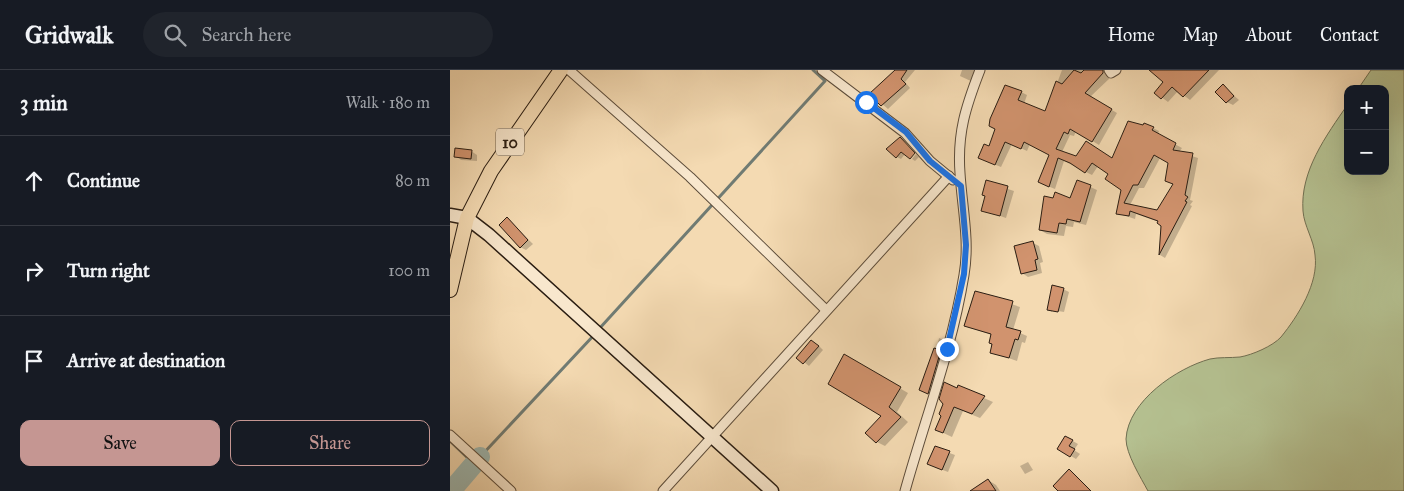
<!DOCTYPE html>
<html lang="en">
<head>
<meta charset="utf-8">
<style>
  :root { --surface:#171b24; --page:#20242c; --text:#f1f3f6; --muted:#9ea1a6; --line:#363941; --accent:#c59692 }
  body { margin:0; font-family:"IM FELL Great Primer",serif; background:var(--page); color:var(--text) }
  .controls { position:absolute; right:15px; top:15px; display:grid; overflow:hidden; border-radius:10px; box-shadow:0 5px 20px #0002 }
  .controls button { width:45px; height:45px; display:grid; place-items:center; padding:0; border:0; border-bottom:1px solid var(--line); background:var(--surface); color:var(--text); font:25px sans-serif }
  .stop { position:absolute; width:15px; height:15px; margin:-11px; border:4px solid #1a73e8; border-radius:50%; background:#fff }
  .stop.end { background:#1a73e8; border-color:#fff; box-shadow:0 1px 5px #0008 }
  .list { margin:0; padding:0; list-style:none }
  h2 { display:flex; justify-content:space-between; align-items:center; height:65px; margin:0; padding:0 20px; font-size:21px }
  h2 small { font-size:16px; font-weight:400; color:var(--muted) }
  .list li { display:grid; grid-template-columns:32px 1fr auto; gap:15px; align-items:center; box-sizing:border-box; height:90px; padding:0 20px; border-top:1px solid var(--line) }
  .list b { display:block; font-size:19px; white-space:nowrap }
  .list em { font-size:16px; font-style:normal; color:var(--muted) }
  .actions { display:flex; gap:10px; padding:15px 20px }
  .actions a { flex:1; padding:11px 0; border:1px solid var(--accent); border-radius:10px; text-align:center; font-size:18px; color:var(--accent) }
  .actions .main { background:var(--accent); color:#111 }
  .icon { flex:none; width:28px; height:28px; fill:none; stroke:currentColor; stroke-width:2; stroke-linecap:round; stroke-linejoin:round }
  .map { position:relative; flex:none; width:954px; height:421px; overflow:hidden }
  header { display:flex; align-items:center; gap:30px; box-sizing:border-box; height:70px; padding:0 25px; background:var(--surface); border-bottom:1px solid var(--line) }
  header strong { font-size:24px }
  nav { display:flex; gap:28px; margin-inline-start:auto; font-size:18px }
  .search { width:350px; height:45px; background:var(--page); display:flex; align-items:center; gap:12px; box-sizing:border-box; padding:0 18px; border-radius:28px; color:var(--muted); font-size:19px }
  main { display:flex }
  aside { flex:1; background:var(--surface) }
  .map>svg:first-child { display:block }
  .green { fill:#b5c191; stroke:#706f52 }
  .shadow { fill:#0003; fill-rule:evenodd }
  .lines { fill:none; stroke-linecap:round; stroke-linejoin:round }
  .stream { stroke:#707b73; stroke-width:3 }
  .river { stroke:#9eb9b3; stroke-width:20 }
  .building { fill:#d1936e; stroke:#2a1d12; fill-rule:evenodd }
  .street-casing { stroke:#5c4c3a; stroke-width:11 }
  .secondary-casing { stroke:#2a1d12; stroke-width:15 }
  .primary-casing { stroke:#2a1d12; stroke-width:16 }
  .street { stroke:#f8e7cd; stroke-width:9 }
  .secondary { stroke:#f8e7cd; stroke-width:12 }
  .primary { stroke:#f4dab2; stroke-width:14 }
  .route { stroke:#1a73e8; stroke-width:6 }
  .labels { text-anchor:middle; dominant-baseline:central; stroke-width:4; stroke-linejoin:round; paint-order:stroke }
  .shield { fill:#f8e7cd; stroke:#685a4a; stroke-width:1 }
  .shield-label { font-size:16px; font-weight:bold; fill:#2a1d12 }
</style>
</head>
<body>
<header>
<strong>Gridwalk</strong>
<div class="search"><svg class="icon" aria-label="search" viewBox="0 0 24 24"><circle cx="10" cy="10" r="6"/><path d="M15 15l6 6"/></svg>Search here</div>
<nav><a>Home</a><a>Map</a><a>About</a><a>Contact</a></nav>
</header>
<main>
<aside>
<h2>3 min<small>Walk · 180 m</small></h2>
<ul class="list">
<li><svg class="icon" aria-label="ahead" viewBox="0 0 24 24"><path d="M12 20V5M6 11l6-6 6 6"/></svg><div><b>Continue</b></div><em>80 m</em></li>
<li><svg class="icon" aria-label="right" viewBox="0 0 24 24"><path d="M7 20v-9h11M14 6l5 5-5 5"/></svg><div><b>Turn right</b></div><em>100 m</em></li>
<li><svg class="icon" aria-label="arrive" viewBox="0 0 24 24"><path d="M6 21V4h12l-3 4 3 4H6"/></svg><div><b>Arrive at destination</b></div></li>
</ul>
<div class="actions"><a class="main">Save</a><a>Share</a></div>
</aside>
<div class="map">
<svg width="954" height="421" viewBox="0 0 954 421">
  <rect width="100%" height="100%" fill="#f4dab2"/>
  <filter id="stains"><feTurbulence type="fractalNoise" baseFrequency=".004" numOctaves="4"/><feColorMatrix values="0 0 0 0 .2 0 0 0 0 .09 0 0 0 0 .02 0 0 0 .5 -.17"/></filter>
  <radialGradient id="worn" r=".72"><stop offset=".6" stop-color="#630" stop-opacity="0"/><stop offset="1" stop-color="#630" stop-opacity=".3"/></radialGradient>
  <path class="green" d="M921,0H954V421H698C691,408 676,384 676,369C678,331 727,298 760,289C769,287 780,288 790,287C802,285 823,276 831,267C848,246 869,213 865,185C864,170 854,156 853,141C850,101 876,66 898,34V101H935V19H908Z"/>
  <g class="shadow">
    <path d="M447,0H465L455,12L460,18L438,39L421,24Z"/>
    <path d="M512,0H530L525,13L510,6Z"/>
    <path d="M612,0H661L658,4L660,8L640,27L667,43L649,75L626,61L624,66L620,65L612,82L626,87L663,90L703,58L709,61L708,65L732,78L729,82L748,88L740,130L743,131L740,135L742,136L715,188L710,185L713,155L709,152L686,144L685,149L667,143L672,120L660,104L648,96L642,105L614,91L605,119L595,115L601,85L580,74L577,81L562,74L551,97L536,91L539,78L571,22L577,25L574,34L596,43ZM710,88L719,93L716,111L724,115L708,142L680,135L689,118H694Z"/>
    <path d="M701,0H769L740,30L728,21L718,32L706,23L714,12Z"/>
    <path d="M773,16L789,30L783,35L777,32Z"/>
    <path d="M450,68L464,82L460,88L455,84L451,89L447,87Z"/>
    <path d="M21,81L27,85V91L11,90L6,86Z"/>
    <path d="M466,84L469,87L465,91L462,89Z"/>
    <path d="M627,111L647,120L636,155L624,152L623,157L616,156L614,166L597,164L590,160L621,130Z"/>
    <path d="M536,112L564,121L556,148L533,140L536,126Z"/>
    <path d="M57,149L83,174L76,180L70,177Z"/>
    <path d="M583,173L589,176L593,192L590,193L592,203L578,207L572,203Z"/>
    <path d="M613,219L619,222L614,242L602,240V242L598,239Z"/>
    <path d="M526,222L570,237L563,260L577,266L575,273L572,272L567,291L541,282L542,265L515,256Z"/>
    <path d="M489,268L496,271L493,280L487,278Z"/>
    <path d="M367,274L373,280L359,296L348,287Z"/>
    <path d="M490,281L496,284L484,326L476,323Z"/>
    <path d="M395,286L458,323L447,342L458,352L435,376L427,372L433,346Z"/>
    <path d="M509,317L543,332L530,348L513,341L502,367L487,360L494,334Z"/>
    <path d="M616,367L628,374L624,380L630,384L626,389L609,379Z"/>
    <path d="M486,378L505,385L498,402L485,397Z"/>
    <path d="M578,392L583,400L575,404L570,396Z"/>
    <path d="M538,410L546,415L550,421H522Z"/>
  </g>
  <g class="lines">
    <g class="stream">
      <path d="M149,259L375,11L363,0"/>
      <path d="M0,371L24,394"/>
      <path d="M30,387L145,264"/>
    </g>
    <path class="river" d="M1,421L30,387"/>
  </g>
  <g class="building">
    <path d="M445,0H457L451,9L456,14L431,36L419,24Z"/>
    <path d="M624,0L631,3L634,0H653V3L635,23L662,39L642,72L620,59L618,64L614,62L606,79L626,86L636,71L662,88L678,51L693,55L694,53L704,57L702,60L726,73L723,80L743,83L735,125L738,127L735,131L737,132L709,185L711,156L707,153L708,151L680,141L679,146L666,144L671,120L655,109L658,104L642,93L635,103L620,93L608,88L599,117L588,112L599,85L574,72L571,79L555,72L545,95L528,88L534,74L539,76L545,59L539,56L540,49L555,15L572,21L568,30L595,41L606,11L612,14ZM704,85L718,93L715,111L723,114L707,140L674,133L683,115H688Z"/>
    <path d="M699,0H759L733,27L722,17L711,29L704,23L713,12Z"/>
    <path d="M773,14L784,26L776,33L765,22Z"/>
    <path d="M450,67L465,83L460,89L451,82L446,88L436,79Z"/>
    <path d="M5,78L22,80L21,89L4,87Z"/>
    <path d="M536,110L558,116L550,146L531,141L535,126L532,125Z"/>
    <path d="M627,110L641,115L630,152L617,149L616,154L609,153L607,163L589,160L594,126L603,128L605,122L620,128Z"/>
    <path d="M57,147L78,170L70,178L49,155Z"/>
    <path d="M583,171L588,189L585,190L587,200L571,204L564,176Z"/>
    <path d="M602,215L614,218L608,242L597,240Z"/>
    <path d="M525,221L563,231L556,257L571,261L568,270L565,269L559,288L540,283L542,274L539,273L541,264L514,256Z"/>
    <path d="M361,270L369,276L353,294L346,288Z"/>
    <path d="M484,278L491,280L478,324L469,320Z"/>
    <path d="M394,284L451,317L439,337L451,347L426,373L415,363L431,346L378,314Z"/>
    <path d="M494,312L507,318L508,315L535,326L522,344L504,337L493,363L485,360L491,346L489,344L493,334L489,329Z"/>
    <path d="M615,366L623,370L619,376L625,379L620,387L607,379Z"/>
    <path d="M485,376L500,381L492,400L477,394Z"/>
    <path d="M619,399L641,421H608L603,416Z"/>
    <path d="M538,409L546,421H520Z"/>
  </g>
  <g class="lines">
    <defs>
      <g id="street">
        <path d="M119,0L240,107L376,240"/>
        <path d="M372,0L455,63L480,91L503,110"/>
        <path d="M659,0L661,3L666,0"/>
        <path d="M0,365L61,421"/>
        <path d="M213,421L499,106"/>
        <path d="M455,421C475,349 502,279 514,205C520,171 512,137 510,103C507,63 516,36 530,0"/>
      </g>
      <path id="secondary" d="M0,145L17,148L39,165L322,421"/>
      <path id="primary" d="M0,220L17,148L41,101L111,0"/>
    </defs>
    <use href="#street" class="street-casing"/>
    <use href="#secondary" class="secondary-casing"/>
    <use href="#primary" class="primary-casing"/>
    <use href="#street" class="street"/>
    <use href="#secondary" class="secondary"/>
    <use href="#primary" class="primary"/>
  </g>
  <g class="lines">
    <path class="route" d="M416,32L456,62L480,91L511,116L516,175L514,204L497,279"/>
  </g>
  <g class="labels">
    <rect class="shield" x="46" y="58.5" width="28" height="27" rx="4"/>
    <g class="shield-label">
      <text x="60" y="72">10</text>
    </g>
  </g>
  <rect width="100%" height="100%" filter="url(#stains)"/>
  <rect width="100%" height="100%" fill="url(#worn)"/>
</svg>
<div class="controls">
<button>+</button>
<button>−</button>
</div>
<div class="stop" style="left:416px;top:32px"></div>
<div class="stop end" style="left:497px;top:279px"></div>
</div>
</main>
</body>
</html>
